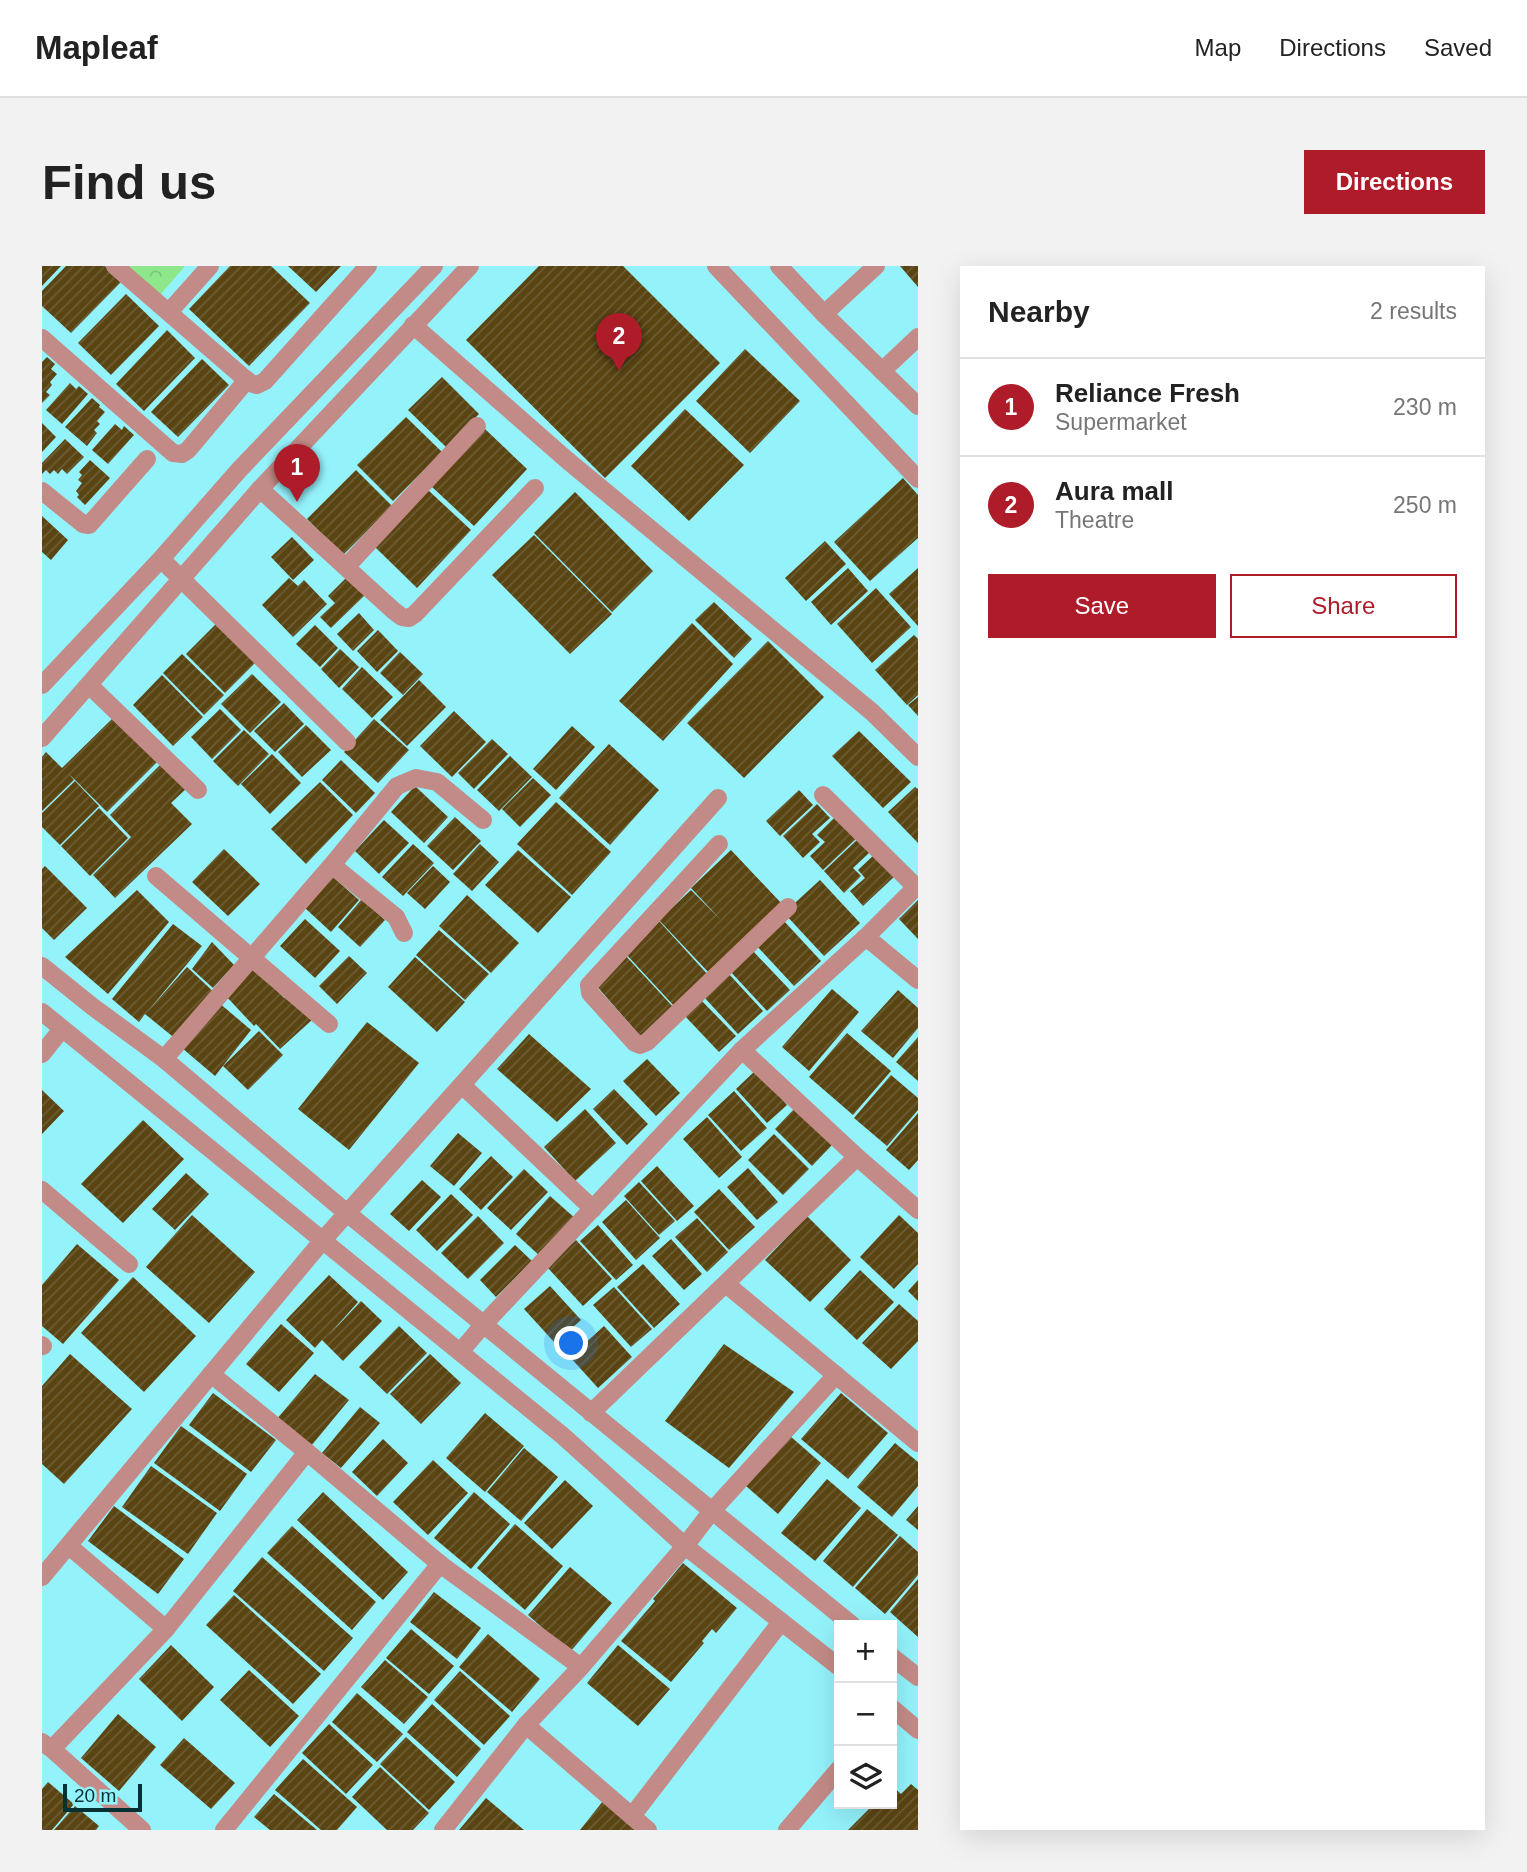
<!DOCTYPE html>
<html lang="en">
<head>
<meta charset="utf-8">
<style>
  :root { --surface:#fff; --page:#f2f2f2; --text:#222; --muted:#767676; --line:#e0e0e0; --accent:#ae1b29 }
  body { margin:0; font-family:Arial,sans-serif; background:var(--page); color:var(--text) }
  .controls { position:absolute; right:21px; bottom:21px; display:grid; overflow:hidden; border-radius:0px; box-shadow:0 7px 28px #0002 }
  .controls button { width:63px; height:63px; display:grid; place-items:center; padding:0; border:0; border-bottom:2px solid var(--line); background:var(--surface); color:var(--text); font:35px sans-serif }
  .scale { position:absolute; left:21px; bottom:18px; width:79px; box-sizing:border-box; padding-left:7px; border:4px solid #053034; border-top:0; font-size:19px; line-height:24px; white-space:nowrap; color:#053034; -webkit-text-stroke:5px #94f2fb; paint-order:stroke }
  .you { position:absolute; left:530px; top:1078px; width:24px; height:24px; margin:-18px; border:5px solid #fff; border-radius:50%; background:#1a73e8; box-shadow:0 0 0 10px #1a73e833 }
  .badge { display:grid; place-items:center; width:46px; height:46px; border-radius:50%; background:var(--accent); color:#fff; font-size:23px; font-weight:700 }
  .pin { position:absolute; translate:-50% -58px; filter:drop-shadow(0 2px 4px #0008) }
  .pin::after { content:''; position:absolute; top:37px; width:24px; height:21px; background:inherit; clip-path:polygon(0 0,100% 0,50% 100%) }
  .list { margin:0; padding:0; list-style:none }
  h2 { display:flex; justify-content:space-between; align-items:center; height:91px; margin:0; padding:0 28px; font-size:30px }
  h2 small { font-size:23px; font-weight:400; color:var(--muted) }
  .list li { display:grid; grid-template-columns:46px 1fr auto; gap:21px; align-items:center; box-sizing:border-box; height:98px; padding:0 28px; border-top:2px solid var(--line) }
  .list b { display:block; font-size:26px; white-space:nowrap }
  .list p { margin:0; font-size:23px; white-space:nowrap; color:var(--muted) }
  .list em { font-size:23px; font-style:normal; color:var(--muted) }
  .actions { display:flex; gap:14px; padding:21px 28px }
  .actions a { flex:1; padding:16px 0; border:2px solid var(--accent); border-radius:0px; text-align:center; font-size:24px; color:var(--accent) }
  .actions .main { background:var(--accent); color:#fff }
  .icon { flex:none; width:38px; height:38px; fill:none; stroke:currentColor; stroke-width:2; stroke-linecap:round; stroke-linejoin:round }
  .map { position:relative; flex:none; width:876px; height:1564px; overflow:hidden; border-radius:0px }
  header { display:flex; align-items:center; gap:42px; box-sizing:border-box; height:98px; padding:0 35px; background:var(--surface); border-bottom:2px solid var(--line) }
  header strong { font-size:33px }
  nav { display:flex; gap:38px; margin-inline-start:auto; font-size:24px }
  .intro { display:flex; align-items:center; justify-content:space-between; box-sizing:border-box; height:168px; padding:0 42px }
  h1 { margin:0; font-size:49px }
  .button { padding:18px 32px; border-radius:0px; background:var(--accent); color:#fff; font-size:24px; font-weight:700 }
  main { display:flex; gap:42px; padding:0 42px }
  aside { flex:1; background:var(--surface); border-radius:0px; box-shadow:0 7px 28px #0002 }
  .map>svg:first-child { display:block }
  .park { fill:url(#park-crowns) }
  .building { fill:url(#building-hatch) }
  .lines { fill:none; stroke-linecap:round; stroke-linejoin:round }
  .minor { stroke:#c38b87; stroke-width:18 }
</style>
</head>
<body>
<header>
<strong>Mapleaf</strong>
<nav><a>Map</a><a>Directions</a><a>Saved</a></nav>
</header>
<div class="intro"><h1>Find us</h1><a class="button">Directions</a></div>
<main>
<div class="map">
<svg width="876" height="1564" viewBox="0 0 876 1564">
  <defs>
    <pattern id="park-crowns" width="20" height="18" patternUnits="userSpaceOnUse" patternTransform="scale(1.75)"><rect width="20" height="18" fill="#8ee88b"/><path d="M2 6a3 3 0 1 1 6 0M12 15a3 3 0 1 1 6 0" fill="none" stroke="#79c779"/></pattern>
    <pattern id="building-hatch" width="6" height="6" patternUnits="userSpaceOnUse" patternTransform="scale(1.75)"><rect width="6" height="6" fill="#5a4412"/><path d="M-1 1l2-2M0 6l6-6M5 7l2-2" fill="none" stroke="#6c5d35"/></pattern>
  </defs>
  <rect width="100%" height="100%" fill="#94f2fb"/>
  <path class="park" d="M76,0H143L113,35Z"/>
  <g class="building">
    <path d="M0,0H19L0,20Z"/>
    <path d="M24,0H63L79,16L29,67L0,40V25Z"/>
    <path d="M188,0H229L268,37L207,100L147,43Z"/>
    <path d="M246,0H299L274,26Z"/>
    <path d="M497,0H581L678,97L563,212L424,74Z"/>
    <path d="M858,0H876V21Z"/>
    <path d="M84,28L117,60L69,109L36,77Z"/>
    <path d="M125,64L153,92L102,145L74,118Z"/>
    <path d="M703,83L758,135L708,187L654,135Z"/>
    <path d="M5,91L13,98L9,103L15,108L8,116L10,119L4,126L8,129L0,137V96Z"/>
    <path d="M160,93L187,119L136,171L109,146Z"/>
    <path d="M400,111L437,148L404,181L366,144Z"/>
    <path d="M28,117L34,123L37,120L46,128L20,158L4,144Z"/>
    <path d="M50,132L58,139L57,141L63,146L55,155L58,158L52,164L55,167L45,180L23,161Z"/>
    <path d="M643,143L702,199L647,255L589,200Z"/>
    <path d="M364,151L400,186L351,235L315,199Z"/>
    <path d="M0,157L14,171L0,186Z"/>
    <path d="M73,158L80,164L82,160L92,169L66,198L50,184Z"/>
    <path d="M443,163L485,203L432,260L389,220Z"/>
    <path d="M23,173L42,191L25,208L20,203L16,208L12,204L8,208L4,204L0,208V197Z"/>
    <path d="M48,194L68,212L43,239L35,231L37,229L34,225L40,217L36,214L40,209L37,206Z"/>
    <path d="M314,204L350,240L301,289L265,253Z"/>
    <path d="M861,212L876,229V272L828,315L792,276Z"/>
    <path d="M386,224L429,264L375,322L333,281Z"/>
    <path d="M533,226L611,305L570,346L492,267Z"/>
    <path d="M0,250L26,274L9,294L0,286Z"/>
    <path d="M492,269L570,348L528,388L450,309Z"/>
    <path d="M250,271L272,294L251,314L229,291Z"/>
    <path d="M783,275L804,298L764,335L743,312Z"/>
    <path d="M806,302L826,325L789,359L769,336Z"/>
    <path d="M876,302V360L847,328Z"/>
    <path d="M305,311L323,329L289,362L278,351L293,337L286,330Z"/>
    <path d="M247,312L256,320L262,314L285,338L251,371L220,339Z"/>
    <path d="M834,322L869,361L830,397L795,358Z"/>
    <path d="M672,336L710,373L692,392L653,354Z"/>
    <path d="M317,347L332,364L311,385L295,368Z"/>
    <path d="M650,357L691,398L621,475L577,435Z"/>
    <path d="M174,358L213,397L183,427L144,388Z"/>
    <path d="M273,359L296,382L278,401L254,378Z"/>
    <path d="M336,364L356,385L335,406L315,385Z"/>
    <path d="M872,369L876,373V429L865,439L833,404Z"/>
    <path d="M726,375L782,431L702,512L645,457Z"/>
    <path d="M298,383L317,401L297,422L279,403Z"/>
    <path d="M358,386L381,408L361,429L338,407Z"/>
    <path d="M140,388L182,429L162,449L121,407Z"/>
    <path d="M320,401L351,431L330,452L300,423Z"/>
    <path d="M210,408L239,436L208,467L179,438Z"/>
    <path d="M120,409L161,451L131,480L91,439Z"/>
    <path d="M377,414L404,441L365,480L338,454Z"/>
    <path d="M876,431V450L866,439Z"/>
    <path d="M242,437L262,458L233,486L212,465Z"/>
    <path d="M178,443L199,464L170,493L149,471Z"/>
    <path d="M412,445L444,476L410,511L378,480Z"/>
    <path d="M72,451L116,495L65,546L27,508L32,514L0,545V491L4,486L20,502Z"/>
    <path d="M332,453L367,484L336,517L302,486Z"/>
    <path d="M264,459L289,484L260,511L236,486Z"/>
    <path d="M530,460L553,481L514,524L491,503Z"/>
    <path d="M202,464L227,488L196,520L171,495Z"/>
    <path d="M817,465L869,516L841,542L790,490Z"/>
    <path d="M450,473L466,488L432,523L416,507Z"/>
    <path d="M567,478L617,524L568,579L517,532Z"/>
    <path d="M230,488L259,517L228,548L199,518Z"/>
    <path d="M468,490L490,511L457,545L435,524Z"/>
    <path d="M299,494L333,527L314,547L280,514Z"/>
    <path d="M122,495L147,520L129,537L150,558L73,632L51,609L89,571L68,549Z"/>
    <path d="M491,512L509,529L478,561L460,543Z"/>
    <path d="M33,515L57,540L18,579L0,561V547Z"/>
    <path d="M278,516L311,549L264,598L229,563Z"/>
    <path d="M373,520L406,551L382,577L349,546Z"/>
    <path d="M873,521L876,523V577L846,546Z"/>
    <path d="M757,524L771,539L738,570L724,555Z"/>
    <path d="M514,536L569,586L530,629L475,578Z"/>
    <path d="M775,538L788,552L770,568L778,576L761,592L741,570Z"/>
    <path d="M57,542L86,572L48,610L19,580Z"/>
    <path d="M413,551L439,575L411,604L385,580Z"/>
    <path d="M793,551L814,573L781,604L768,590L783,576L775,569Z"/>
    <path d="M342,554L367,577L337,608L313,585Z"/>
    <path d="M816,573L828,586L811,602L819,610L802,627L782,605Z"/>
    <path d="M371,578L392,597L361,630L340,611Z"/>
    <path d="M438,578L457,596L430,625L411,608Z"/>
    <path d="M182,583L218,618L186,650L150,616Z"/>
    <path d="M476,584L529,631L496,667L443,619Z"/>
    <path d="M689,584L741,639L668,708L617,654L649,624L679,654L649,622Z"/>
    <path d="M834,587L854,609L821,640L808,625L823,612L816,604Z"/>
    <path d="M3,600L45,642L12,674L0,662V603Z"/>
    <path d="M391,600L408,616L383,643L365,627Z"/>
    <path d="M291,611L317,634L289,666L263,642Z"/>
    <path d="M778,614L818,657L782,690L742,647Z"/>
    <path d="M95,624L127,656L66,728L23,691Z"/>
    <path d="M425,629L477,677L449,707L397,660Z"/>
    <path d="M320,633L343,654L318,681L296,661Z"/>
    <path d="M876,634V673L857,653Z"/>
    <path d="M263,653L298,685L273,712L238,680Z"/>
    <path d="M741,654L779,695L752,720L714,679Z"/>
    <path d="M617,655L667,710L633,741L583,687Z"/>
    <path d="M131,658L160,680L106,745L145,701L176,730L135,774L103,748L97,756L70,733Z"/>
    <path d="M397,664L447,708L423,734L374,689Z"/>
    <path d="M170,676L192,699L171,722L150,703Z"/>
    <path d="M709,683L748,724L725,745L687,704Z"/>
    <path d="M582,688L632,742L600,772L552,717Z"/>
    <path d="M307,690L325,707L295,738L277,720Z"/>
    <path d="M373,691L423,736L395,766L346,721Z"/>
    <path d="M212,700L242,732L247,728L271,753L238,783L214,758L212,760L182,728Z"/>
    <path d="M686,707L721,745L696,768L661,730Z"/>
    <path d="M790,723L817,746L767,805L740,781Z"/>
    <path d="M856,724L876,742V762L851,792L819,765Z"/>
    <path d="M657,732L694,770L677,786L641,748Z"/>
    <path d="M176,736L209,764L173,810L140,782Z"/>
    <path d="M325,756L377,797L307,884L256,843Z"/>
    <path d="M217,765L241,789L206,824L181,800Z"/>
    <path d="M805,767L849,805L811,849L767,811Z"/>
    <path d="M487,768L549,823L515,856L455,803Z"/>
    <path d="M876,771V815L854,796Z"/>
    <path d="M605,793L638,827L614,850L581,815Z"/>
    <path d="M714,804L745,839L725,857L694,823Z"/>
    <path d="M849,809L876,832V844L845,880L812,852Z"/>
    <path d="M572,823L606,858L585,879L551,843Z"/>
    <path d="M0,824L22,845L0,868Z"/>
    <path d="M692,825L725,862L699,885L666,849Z"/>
    <path d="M754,841L791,878L770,900L733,863Z"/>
    <path d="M543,843L574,877L533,915L502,881Z"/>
    <path d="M876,847V894L867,904L844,884Z"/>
    <path d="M665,851L700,891L677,912L641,873Z"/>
    <path d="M101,854L142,893L81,957L39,918Z"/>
    <path d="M416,867L440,887L412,920L388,900Z"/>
    <path d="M732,868L767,903L741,929L706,894Z"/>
    <path d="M449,890L471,911L439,944L417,923Z"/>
    <path d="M615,900L652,940L635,955L599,915Z"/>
    <path d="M706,902L736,936L715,954L685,921Z"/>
    <path d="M482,903L506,926L469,964L445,942Z"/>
    <path d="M144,907L167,928L133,964L110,943Z"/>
    <path d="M380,914L399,931L367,965L348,948Z"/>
    <path d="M597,916L633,955L617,969L582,930Z"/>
    <path d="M677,923L713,961L687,984L652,946Z"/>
    <path d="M409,928L431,949L395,985L374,964Z"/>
    <path d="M508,930L534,953L499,991L474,968Z"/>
    <path d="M584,934L618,972L594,994L560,956Z"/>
    <path d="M150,949L213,1006L167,1057L104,1001Z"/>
    <path d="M857,949L876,967V998L852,1023L818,991Z"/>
    <path d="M436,950L462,977L426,1013L399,987Z"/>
    <path d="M765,950L809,994L768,1036L723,994Z"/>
    <path d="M655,952L686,986L665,1006L633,971Z"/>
    <path d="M556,959L591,999L574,1014L538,975Z"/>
    <path d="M629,973L660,1008L642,1024L610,990Z"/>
    <path d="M534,974L570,1013L541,1040L505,1001Z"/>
    <path d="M35,978L77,1014L21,1078L0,1060V1019Z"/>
    <path d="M473,979L490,995L454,1031L438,1014Z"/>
    <path d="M601,998L638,1038L612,1062L575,1021Z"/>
    <path d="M818,1004L852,1036L815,1074L782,1043Z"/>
    <path d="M287,1009L316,1036L287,1069L319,1035L340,1055L301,1095L280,1074L273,1082L244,1054Z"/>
    <path d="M91,1011L154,1070L102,1126L39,1067Z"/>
    <path d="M876,1014V1035L866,1025Z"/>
    <path d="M508,1020L539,1054L513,1077L482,1043Z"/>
    <path d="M572,1021L610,1063L589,1081L551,1039Z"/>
    <path d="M857,1038L876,1055V1075L849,1103L820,1077Z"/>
    <path d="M239,1058L272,1087L237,1126L204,1098Z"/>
    <path d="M357,1060L385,1087L345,1128L317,1101Z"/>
    <path d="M562,1060L590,1091L556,1122L528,1091Z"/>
    <path d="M682,1078L752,1126L687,1202L623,1155Z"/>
    <path d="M28,1088L90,1143L22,1218L0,1198V1120Z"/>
    <path d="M388,1088L419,1117L379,1158L348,1128Z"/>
    <path d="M273,1108L307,1134L269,1180L234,1154Z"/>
    <path d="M171,1127L234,1174L209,1206L147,1159Z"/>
    <path d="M799,1127L846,1167L806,1213L759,1173Z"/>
    <path d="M318,1141L338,1157L299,1202L280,1187Z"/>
    <path d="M443,1147L482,1180L443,1226L404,1192Z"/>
    <path d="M139,1160L205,1208L178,1245L112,1197Z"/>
    <path d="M748,1170L779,1197L736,1248L704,1220Z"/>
    <path d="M341,1173L366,1197L335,1230L310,1206Z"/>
    <path d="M853,1177L876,1196V1220L850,1251L815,1221Z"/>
    <path d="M482,1182L516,1211L479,1255L445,1226Z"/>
    <path d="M391,1194L426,1227L386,1269L351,1236Z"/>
    <path d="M109,1200L175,1247L146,1288L80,1241Z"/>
    <path d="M785,1213L819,1242L773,1295L739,1267Z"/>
    <path d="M523,1214L551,1240L510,1283L482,1257Z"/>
    <path d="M281,1226L366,1306L341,1334L255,1254Z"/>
    <path d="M432,1226L468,1258L429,1303L392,1272Z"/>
    <path d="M72,1240L142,1293L116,1328L46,1275Z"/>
    <path d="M876,1240V1264L864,1254Z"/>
    <path d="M825,1243L856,1269L811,1321L781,1295Z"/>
    <path d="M473,1258L521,1300L483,1344L435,1302Z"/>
    <path d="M250,1260L334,1336L310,1364L225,1287Z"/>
    <path d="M858,1270L876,1286V1309L843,1348L813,1322Z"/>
    <path d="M220,1291L311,1372L282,1405L191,1325Z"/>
    <path d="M641,1297L695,1342L674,1367L670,1363L660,1375L662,1377L629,1416L579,1375L613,1335L611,1333Z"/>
    <path d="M528,1301L570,1337L528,1386L486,1349Z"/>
    <path d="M876,1313V1371L848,1346Z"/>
    <path d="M392,1326L439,1362L415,1393L368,1356Z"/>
    <path d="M192,1329L279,1408L251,1438L164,1359Z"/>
    <path d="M369,1363L412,1400L387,1428L344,1392Z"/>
    <path d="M446,1368L498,1413L470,1446L417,1401Z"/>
    <path d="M129,1379L172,1421L140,1455L97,1413Z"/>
    <path d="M576,1379L628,1423L596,1460L545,1417Z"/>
    <path d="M343,1394L386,1431L362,1458L319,1421Z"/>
    <path d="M207,1404L257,1450L228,1481L178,1434Z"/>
    <path d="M418,1405L468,1450L442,1479L392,1434Z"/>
    <path d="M315,1427L361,1468L335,1496L290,1456Z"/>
    <path d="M390,1438L439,1483L415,1511L365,1466Z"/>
    <path d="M76,1448L114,1481L77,1525L39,1492Z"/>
    <path d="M287,1458L331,1499L304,1528L260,1487Z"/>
    <path d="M364,1471L413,1516L387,1544L338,1498Z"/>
    <path d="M142,1472L193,1517L169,1543L118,1499Z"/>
    <path d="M261,1493L315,1541L295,1564H279L233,1524Z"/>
    <path d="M338,1501L387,1547L371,1564H345L310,1531Z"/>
    <path d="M6,1516L32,1538L10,1564H0V1523Z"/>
    <path d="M869,1518L876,1524V1564H806L832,1538H850V1520L859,1528Z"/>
    <path d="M232,1528L275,1564H228L212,1551Z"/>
    <path d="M444,1532L482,1564H417Z"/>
    <path d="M561,1535L596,1564H538Z"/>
    <path d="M33,1540L57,1560L54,1564H12Z"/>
  </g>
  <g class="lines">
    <g class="minor">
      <path d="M73,0L208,117L215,119L223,115L326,0"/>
      <path d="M674,0L876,213"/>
      <path d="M737,0L782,48L876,140"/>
      <path d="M127,46L168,0"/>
      <path d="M782,48L834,0"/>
      <path d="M371,59L525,194L830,446L876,491"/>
      <path d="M0,72L131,187L140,188L146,184L205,114"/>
      <path d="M840,105L876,71"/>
      <path d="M218,223L352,345L360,351L367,352L373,348L493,222"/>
      <path d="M0,225L41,258L47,259L105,193"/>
      <path d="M119,293L305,476"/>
      <path d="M304,301L435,160"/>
      <path d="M0,419L119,293L197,204L392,0"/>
      <path d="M47,419L156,524"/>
      <path d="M0,472L218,223L428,0"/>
      <path d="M781,529L874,621"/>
      <path d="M677,578L547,719L548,727L593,777L598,779L605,776L746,641"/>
      <path d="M290,599L354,651L362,667"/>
      <path d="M114,610L287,758"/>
      <path d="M824,671L876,714"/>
      <path d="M0,700L51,741L122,793L305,947L810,1359"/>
      <path d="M0,746L521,1170L643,1280L797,1401"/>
      <path d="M700,784L815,891"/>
      <path d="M0,788L20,763"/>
      <path d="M122,793L290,599L355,520L374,512L395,516L441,554"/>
      <path d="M420,819L551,943"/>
      <path d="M0,924L87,998"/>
      <path d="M684,1018L876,1177"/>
      <path d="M0,1079L1,1080"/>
      <path d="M418,1086L442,1058L700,784L824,671L876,619"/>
      <path d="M169,1108L265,1186L398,1298"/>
      <path d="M549,1147L815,891L876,944"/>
      <path d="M27,1280L124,1363"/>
      <path d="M0,1311L281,974L676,532"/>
      <path d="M850,1391L876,1411"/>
      <path d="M850,1442L876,1464"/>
      <path d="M484,1459L606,1564"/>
      <path d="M0,1476L10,1483L100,1564"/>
      <path d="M10,1483L124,1363L265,1186"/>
      <path d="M590,1550L739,1356"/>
      <path d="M182,1564L398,1298L539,1401"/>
      <path d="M401,1564L484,1459L539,1401L643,1280L669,1246L794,1109"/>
      <path d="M745,1564L797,1503"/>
    </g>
  </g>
</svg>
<div class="controls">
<button>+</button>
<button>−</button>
<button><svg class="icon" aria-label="layers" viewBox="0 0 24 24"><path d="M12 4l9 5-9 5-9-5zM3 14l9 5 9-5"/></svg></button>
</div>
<div class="scale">20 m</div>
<div class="you"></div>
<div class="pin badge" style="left:255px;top:236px">1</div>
<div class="pin badge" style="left:577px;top:105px">2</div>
</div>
<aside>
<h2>Nearby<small>2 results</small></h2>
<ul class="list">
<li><span class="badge">1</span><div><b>Reliance Fresh</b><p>Supermarket</p></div><em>230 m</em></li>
<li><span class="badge">2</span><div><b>Aura mall</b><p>Theatre</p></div><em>250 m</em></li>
</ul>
<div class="actions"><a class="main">Save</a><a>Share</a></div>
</aside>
</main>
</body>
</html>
